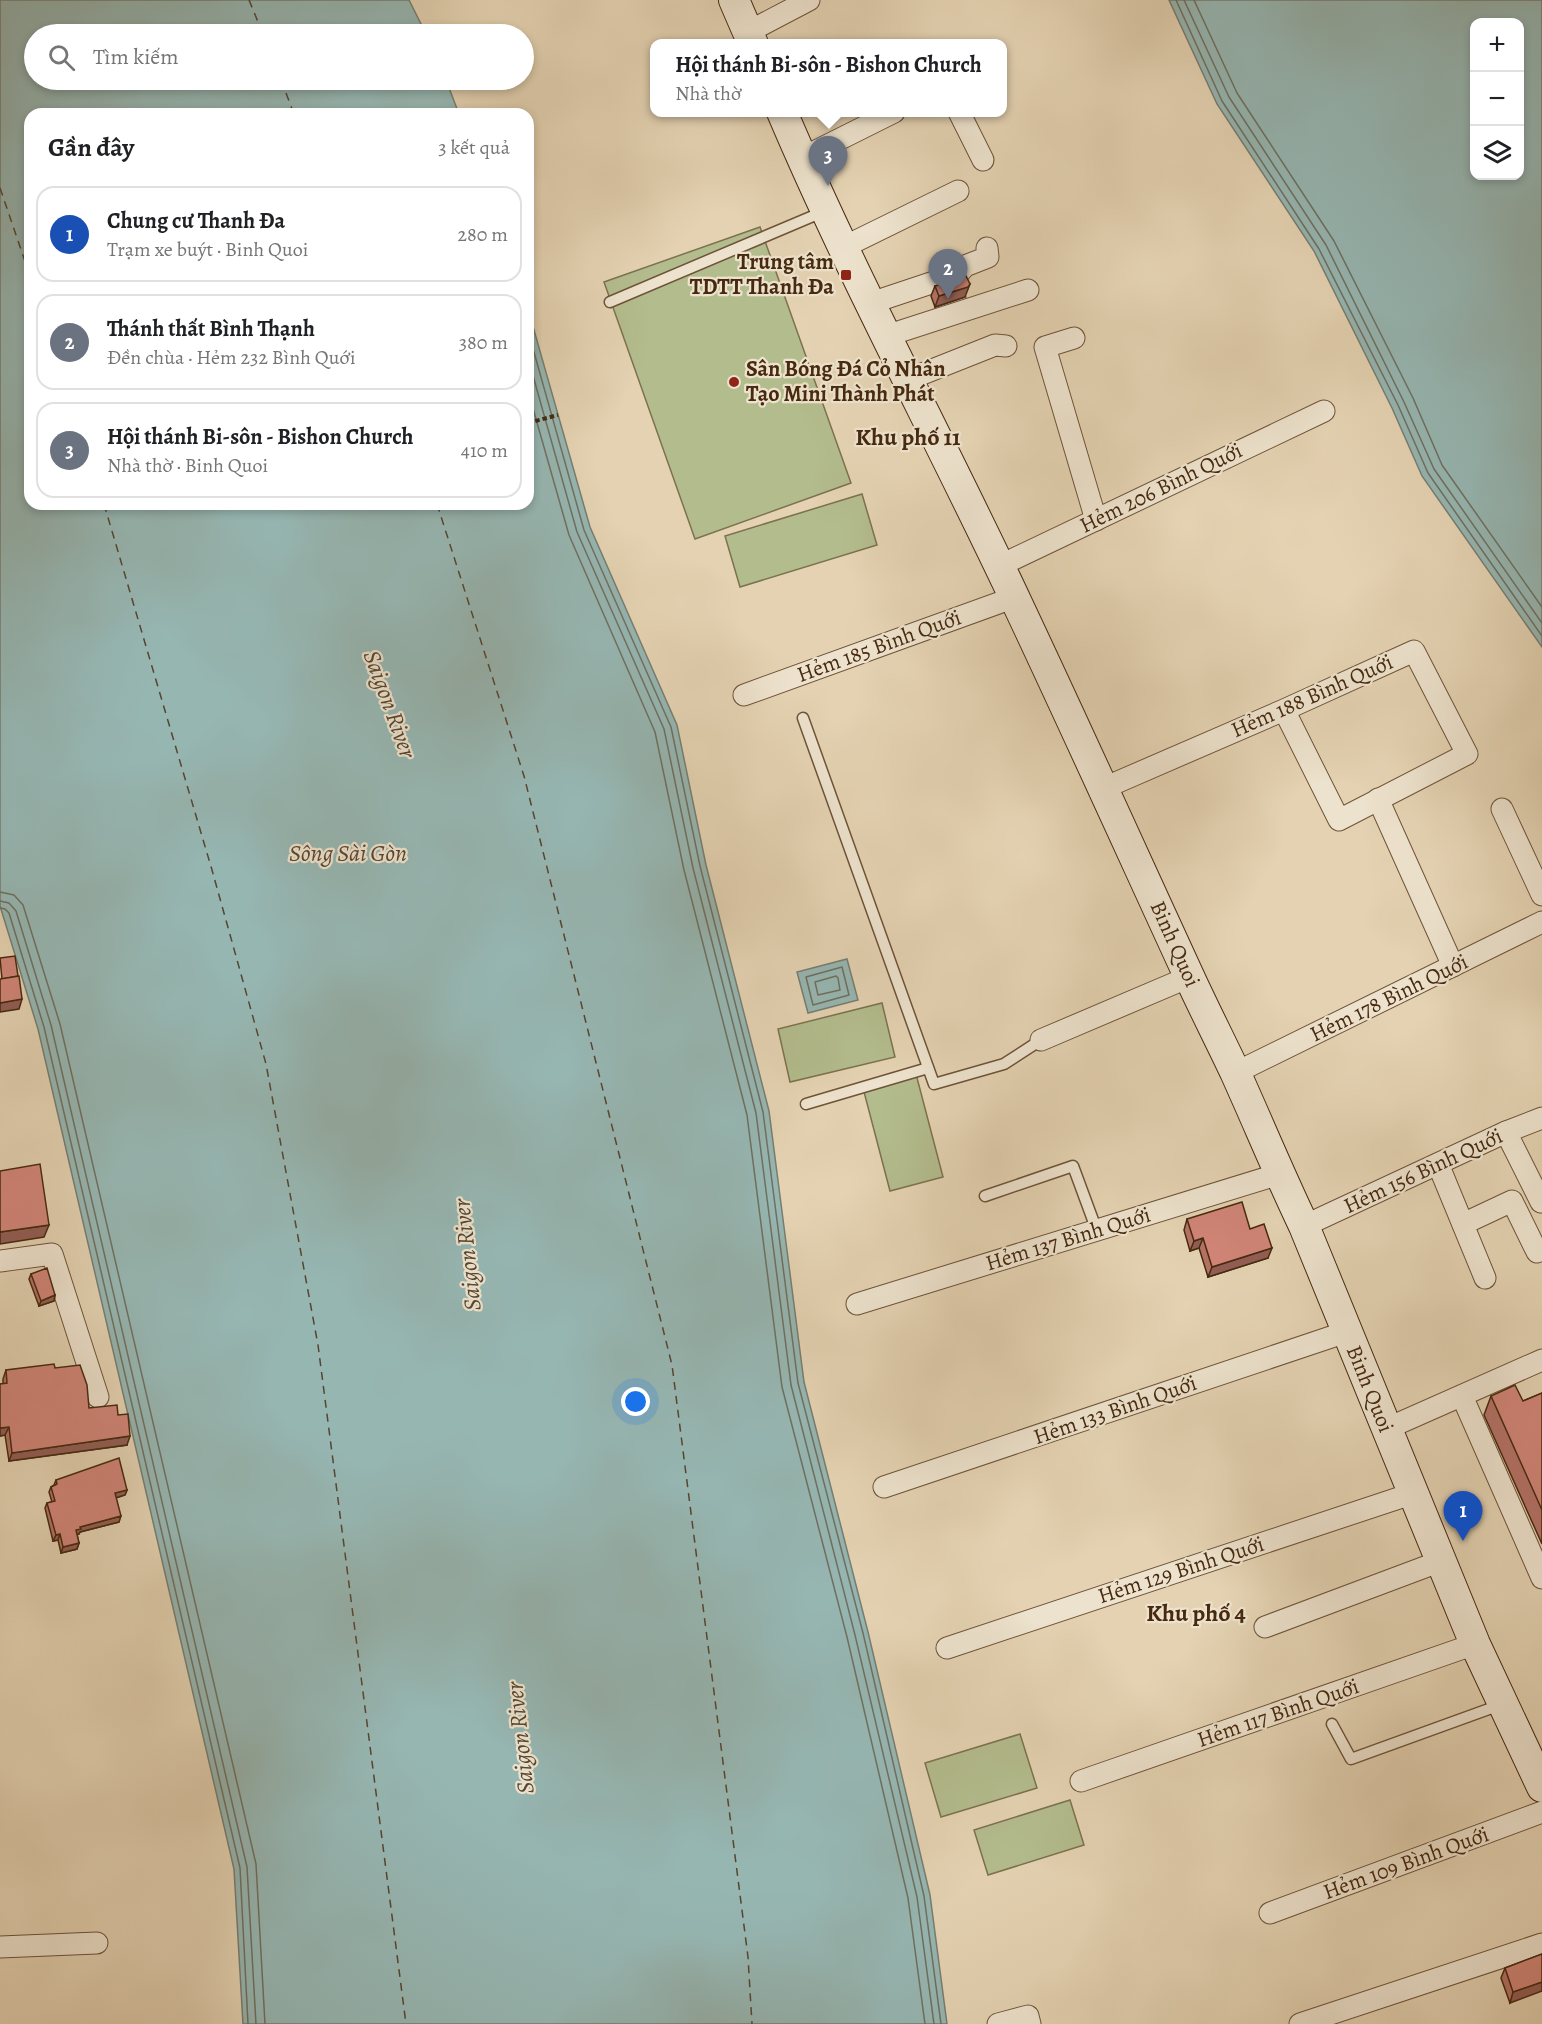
<!DOCTYPE html>
<html lang="vi">
<head>
<meta charset="utf-8">
<style>
  :root { --surface:#fff; --page:#f6f6f6; --text:#202124; --muted:#757577; --line:#e0e0e0; --accent:#ea580c }
  body { margin:0; font-family:Alegreya,serif; background:var(--page); color:var(--text) }
  .controls { position:absolute; right:18px; top:18px; display:grid; overflow:hidden; border-radius:12px; box-shadow:0 3px 9px #0003 }
  .controls button { width:54px; height:54px; display:grid; place-items:center; padding:0; border:0; border-bottom:2px solid var(--line); background:var(--surface); color:var(--text); font:30px sans-serif }
  .you { position:absolute; left:636px; top:1402px; width:21px; height:21px; margin:-15px; border:4px solid #fff; border-radius:50%; background:#1a73e8; box-shadow:0 0 0 9px #1a73e833 }
  .badge { display:grid; place-items:center; width:39px; height:39px; border-radius:50%; background:var(--accent); color:#fff; font-size:20px; font-weight:700 }
  .pin { position:absolute; translate:-50% -50px; filter:drop-shadow(0 2px 3px #0008) }
  .pin::after { content:''; position:absolute; top:32px; width:21px; height:18px; background:inherit; clip-path:polygon(0 0,100% 0,50% 100%) }
  .popup { position:absolute; left:650px; top:39px; width:357px; height:78px; box-sizing:border-box; display:grid; place-content:center; border-radius:12px; background:var(--surface); filter:drop-shadow(0 2px 4px #0005); font-size:20px; white-space:nowrap; color:var(--muted) }
  .popup b { font-size:22px; color:var(--text) }
  .popup::after { content:''; position:absolute; left:50%; top:100%; margin-left:-12px; border:12px solid transparent; border-top-color:var(--surface) }
  .list { margin:0; padding:0; list-style:none }
  h2 { display:flex; justify-content:space-between; align-items:center; height:78px; margin:0; padding:0 24px; font-size:26px }
  h2 small { font-size:20px; font-weight:400; color:var(--muted) }
  .list li { display:grid; grid-template-columns:39px 1fr auto; gap:18px; align-items:center; box-sizing:border-box; height:96px; margin:0 12px 12px; padding:0 12px; border:2px solid var(--line); border-radius:18px }
  .list b { display:block; font-size:22px; white-space:nowrap }
  .list p { margin:0; font-size:20px; white-space:nowrap; color:var(--muted) }
  .list em { font-size:20px; font-style:normal; color:var(--muted) }
  .icon { flex:none; width:33px; height:33px; fill:none; stroke:currentColor; stroke-width:2; stroke-linecap:round; stroke-linejoin:round }
  .map { position:relative; flex:none; width:1542px; height:2024px; overflow:hidden }
  .search { position:absolute; background:var(--surface); box-shadow:0 3px 9px #0003; left:24px; top:24px; width:510px; height:66px; display:flex; align-items:center; gap:15px; box-sizing:border-box; padding:0 21px; border-radius:33px; color:var(--muted); font-size:22px }
  .panel { position:absolute; background:var(--surface); box-shadow:0 3px 9px #0003; left:24px; top:108px; width:510px; height:402px; border-radius:18px }
  .map>svg:first-child { display:block }
  .green { fill:#b3bc8d; stroke:#7c724e; stroke-width:1.5 }
  .water { fill:#96b6b2; stroke:#767e71; stroke-width:1.5; fill-rule:evenodd }
  .lines { fill:none; stroke-linecap:round; stroke-linejoin:round }
  .shore { stroke:#6e7060; stroke-width:1.5 }
  .ferry { stroke:#564530; stroke-width:1.5; stroke-dasharray:8 6; stroke-linecap:butt }
  .service-casing { stroke:#6e5338; stroke-width:13 }
  .minor-casing { stroke:#6e5338; stroke-width:23 }
  .secondary-casing { stroke:#46290f; stroke-width:32 }
  .path { stroke:#46290f; stroke-width:4; stroke-dasharray:4.5 3; stroke-linecap:butt }
  .service { stroke:#ede2cd; stroke-width:10 }
  .minor { stroke:#ede2cd; stroke-width:21 }
  .secondary { stroke:#ede2cd; stroke-width:30 }
  .wall { fill:#b47267; stroke:#46290f; stroke-width:1.5 }
  .shaded-wall { fill:#925d54; stroke:#46290f; stroke-width:1.5 }
  .building { fill:#d18578; stroke:#46290f; stroke-width:1.5 }
  .poi-dot { fill:#8f2418; stroke:#ede2cd; stroke-width:2 }
  .labels { text-anchor:middle; dominant-baseline:central; stroke-width:4.5; stroke-linejoin:round; paint-order:stroke }
  .poi-label { font-size:22px; font-weight:bold; fill:#46290f; stroke:#ede2cd; text-anchor:end }
  .street-label { font-size:22px; fill:#46290f; stroke:#ede2cd }
  .neighbourhood-label { font-size:24px; font-weight:bold; fill:#46290f; stroke:#ede2cd }
  .water-label { font-size:24px; font-style:italic; fill:#564530; stroke:#ede2cd }
</style>
</head>
<body>
<div class="map">
<svg width="1542" height="2024" viewBox="0 0 1542 2024">
  <rect width="100%" height="100%" fill="#e4d2b2"/>
  <filter id="stains"><feTurbulence type="fractalNoise" baseFrequency=".00333" numOctaves="4"/><feColorMatrix values="0 0 0 0 .2 0 0 0 0 .09 0 0 0 0 .02 0 0 0 .5 -.17"/></filter>
  <radialGradient id="worn" r=".72"><stop offset=".6" stop-color="#630" stop-opacity="0"/><stop offset="1" stop-color="#630" stop-opacity=".3"/></radialGradient>
  <g class="green">
    <path d="M760,227L851,483L695,539L604,282Z"/>
    <path d="M862,494L877,545L740,587L725,536Z"/>
    <path d="M882,1003L895,1057L790,1082L778,1029Z"/>
    <path d="M916,1074L943,1177L890,1191L863,1088Z"/>
    <path d="M1020,1734L1037,1788L941,1817L925,1763Z"/>
    <path d="M1070,1800L1084,1845L988,1875L974,1830Z"/>
  </g>
  <g class="water">
    <path d="M0,0H409L426,34H34V80H446L459,114H30V504H528V309L590,527L677,725L706,865L769,1111L804,1382L868,1632L930,1895L947,2024H243L234,1869L38,1029L0,906Z"/>
    <path d="M1169,0H1542V647L1422,476L1392,408L1314,251L1217,104ZM1474,22H1520V176H1474Z"/>
    <path d="M847,959L858,1000L808,1013L797,972Z"/>
  </g>
  <g class="lines">
    <g class="shore">
      <path d="M1176,0L1222,101L1319,249L1398,405L1428,473L1542,636"/>
      <path d="M1184,0L1229,97L1326,245L1404,402L1434,469L1542,623"/>
      <path d="M1194,0L1237,93L1334,241L1413,398L1442,465L1542,607"/>
      <path d="M528,331L584,530L671,727L700,866L763,1112L798,1383L863,1633L924,1896L941,2024"/>
      <path d="M528,358L577,532L664,729L693,868L756,1113L791,1385L855,1635L917,1897L934,2024"/>
      <path d="M528,391L569,535L655,732L684,870L747,1115L782,1387L847,1637L908,1898L925,2024"/>
      <path d="M0,892L14,895L23,905L60,1024L256,1864L265,2024"/>
      <path d="M0,901L9,903L16,911L51,1025L247,1867L256,2024"/>
      <path d="M0,908L5,909L9,913L44,1027L240,1868L248,2024"/>
      <path d="M842,967L849,995L813,1005L806,977Z"/>
      <path d="M836,976L838,978L840,990L818,995L815,982Z"/>
    </g>
    <g class="ferry">
      <path d="M249,0L263,34"/>
      <path d="M281,80L294,114"/>
      <path d="M0,188L30,276"/>
      <path d="M104,504L212,870L266,1064L318,1345L406,2024"/>
      <path d="M437,504L524,776L672,1365L748,1957L752,2024"/>
    </g>
    <defs>
      <g id="service">
        <path d="M610,302L825,211"/>
        <path d="M803,718L934,1084L1004,1064L1041,1040"/>
        <path d="M806,1104L928,1068"/>
        <path d="M985,1196L1073,1166L1097,1231"/>
        <path d="M1332,1724L1351,1759L1500,1705"/>
      </g>
      <g id="minor">
        <path d="M748,32L809,0"/>
        <path d="M959,112L983,160"/>
        <path d="M802,158L894,112"/>
        <path d="M844,247L958,191"/>
        <path d="M871,303L958,274L965,266L988,257L987,248"/>
        <path d="M886,336L1028,290"/>
        <path d="M1074,338L1045,347L1096,520"/>
        <path d="M907,380L995,345L1006,346"/>
        <path d="M999,566L1324,411"/>
        <path d="M744,695L1015,597"/>
        <path d="M1104,788L1284,710L1414,651L1467,754L1339,820L1284,710"/>
        <path d="M1378,799L1453,966"/>
        <path d="M1502,809L1542,895"/>
        <path d="M1041,1040L1189,977"/>
        <path d="M1235,1073L1542,922"/>
        <path d="M1506,1132L1541,1202"/>
        <path d="M1438,1164L1485,1278"/>
        <path d="M1463,1224L1512,1201L1537,1252"/>
        <path d="M1304,1226L1506,1132L1542,1118"/>
        <path d="M0,1261L52,1254L98,1397"/>
        <path d="M857,1304L1279,1174"/>
        <path d="M1462,1396L1542,1578"/>
        <path d="M1386,1429L1542,1360"/>
        <path d="M884,1487L1346,1332"/>
        <path d="M1265,1627L1441,1561"/>
        <path d="M947,1648L1414,1493"/>
        <path d="M1081,1781L1475,1644"/>
        <path d="M1270,1913L1542,1812"/>
        <path d="M0,1947L97,1943"/>
        <path d="M998,2024L1028,2016L1030,2024"/>
        <path d="M1300,2024L1542,1944"/>
      </g>
      <g id="secondary">
        <path d="M734,0L753,44"/>
        <path d="M782,112C853,279 940,439 1017,603C1075,726 1131,850 1188,974C1203,1007 1220,1040 1236,1074C1259,1125 1280,1176 1304,1226L1475,1644L1542,1787"/>
      </g>
    </defs>
    <use href="#service" class="service-casing"/>
    <use href="#minor" class="minor-casing"/>
    <use href="#secondary" class="secondary-casing"/>
    <path class="path" d="M528,423L558,415"/>
    <use href="#service" class="service"/>
    <use href="#minor" class="minor"/>
    <use href="#secondary" class="secondary"/>
  </g>
  <g class="wall">
    <path d="M935,286L965,297L935,307L931,296Z"/>
    <path d="M1187,1219L1250,1229L1268,1258L1208,1277L1199,1248L1190,1251L1184,1230Z"/>
    <path d="M31,1274L55,1295L54,1301L39,1306L29,1279Z"/>
    <path d="M55,1368L89,1408L118,1415L127,1445L9,1461L5,1435L0,1436V1384H3V1379L6,1370Z"/>
    <path d="M1542,1393V1544L1484,1415L1491,1396L1523,1401Z"/>
    <path d="M56,1480L127,1490L125,1495L116,1498L119,1522L80,1532L79,1534L77,1535L79,1543L77,1549L61,1553L58,1540L53,1541L45,1508L47,1503L52,1502L49,1492L51,1487L54,1485Z"/>
    <path d="M1542,1954L1510,2003L1501,1978L1505,1968Z"/>
  </g>
  <g class="shaded-wall">
    <path d="M970,284L965,297L935,307L939,296Z"/>
    <path d="M22,999L19,1009L0,1012V1003Z"/>
    <path d="M49,1225L44,1237L0,1244V1232Z"/>
    <path d="M1203,1238L1199,1248L1190,1251L1194,1241Z"/>
    <path d="M1272,1248L1268,1258L1208,1277L1212,1267Z"/>
    <path d="M55,1295L54,1301L39,1306L41,1301Z"/>
    <path d="M9,1427L5,1435L0,1436V1428Z"/>
    <path d="M130,1436L127,1445L9,1461L12,1453Z"/>
    <path d="M127,1490L125,1495L112,1499L115,1493Z"/>
    <path d="M121,1516L119,1522L80,1532L79,1534L74,1536L76,1530L80,1527Z"/>
    <path d="M60,1534L58,1540L53,1541L56,1535Z"/>
    <path d="M79,1543L77,1549L61,1553L63,1547Z"/>
    <path d="M1542,1982V1991L1510,2003L1513,1992Z"/>
  </g>
  <g class="building">
    <path d="M966,276L970,284L968,287L939,296L935,286Z"/>
    <path d="M15,956L18,976L2,979L0,958Z"/>
    <path d="M19,976L22,999L0,1003V979Z"/>
    <path d="M40,1164L49,1225L0,1232V1171Z"/>
    <path d="M1242,1202L1250,1229L1264,1224L1272,1248L1212,1267L1203,1238L1194,1241L1187,1219Z"/>
    <path d="M47,1268L55,1295L41,1301L31,1274Z"/>
    <path d="M54,1364L55,1368L80,1365L87,1385L89,1408L117,1405L118,1415L128,1414L130,1436L12,1453L9,1427L0,1428V1384L7,1383L6,1370Z"/>
    <path d="M1515,1385L1523,1401L1542,1393V1510L1491,1396Z"/>
    <path d="M119,1458L127,1490L115,1493L121,1516L80,1527L81,1529L76,1530L79,1543L63,1547L60,1534L56,1535L47,1503L55,1501L51,1487L57,1484L56,1480Z"/>
    <path d="M1542,1954V1982L1513,1992L1505,1968Z"/>
  </g>
  <g class="poi-dot">
    <rect x="840" y="269" width="12" height="12" rx="3"/>
    <circle cx="734" cy="382" r="6"/>
  </g>
  <g class="labels">
    <g class="poi-label">
      <text x="834" y="262">Trung tâm<tspan x="834" dy="25">TDTT Thanh Đa</tspan></text>
      <text x="746" y="369" text-anchor="start">Sân Bóng Đá Cỏ Nhân<tspan x="746" dy="25">Tạo Mini Thành Phát</tspan></text>
    </g>
    <g class="street-label">
      <text transform="translate(1161 488) rotate(-26)">Hẻm 206 Bình Quới</text>
      <text transform="translate(879 646) rotate(-20)">Hẻm 185 Bình Quới</text>
      <text transform="translate(1312 696) rotate(-24)">Hẻm 188 Bình Quới</text>
      <text transform="translate(1175 944) rotate(66)">Binh Quoi</text>
      <text transform="translate(1389 998) rotate(-26)">Hẻm 178 Bình Quới</text>
      <text transform="translate(1423 1171) rotate(-25)">Hẻm 156 Bình Quới</text>
      <text transform="translate(1068 1239) rotate(-17)">Hẻm 137 Bình Quới</text>
      <text transform="translate(1370 1389) rotate(68)">Binh Quoi</text>
      <text transform="translate(1115 1410) rotate(-19)">Hẻm 133 Bình Quới</text>
      <text transform="translate(1181 1570) rotate(-18)">Hẻm 129 Bình Quới</text>
      <text transform="translate(1278 1713) rotate(-19)">Hẻm 117 Bình Quới</text>
      <text transform="translate(1406 1863) rotate(-20)">Hẻm 109 Bình Quới</text>
    </g>
    <g class="neighbourhood-label">
      <text x="908" y="437">Khu phố 11</text>
      <text x="1196" y="1613">Khu phố 4</text>
    </g>
    <g class="water-label">
      <text transform="translate(390 704) rotate(70)">Saigon River</text>
      <text x="348" y="853">Sông Sài Gòn</text>
      <text transform="translate(467 1255) rotate(-96)">Saigon River</text>
      <text transform="translate(520 1738) rotate(-96)">Saigon River</text>
    </g>
  </g>
  <rect width="100%" height="100%" filter="url(#stains)"/>
  <rect width="100%" height="100%" fill="url(#worn)"/>
</svg>
<div class="controls">
<button>+</button>
<button>−</button>
<button><svg class="icon" aria-label="layers" viewBox="0 0 24 24"><path d="M12 4l9 5-9 5-9-5zM3 14l9 5 9-5"/></svg></button>
</div>
<div class="you"></div>
<div class="pin badge" style="left:1463px;top:1541px;background:#1a4fb4">1</div>
<div class="pin badge" style="left:948px;top:299px;background:#6b7280">2</div>
<div class="pin badge" style="left:828px;top:186px;background:#6b7280">3</div>
<div class="popup"><b>Hội thánh Bi-sôn - Bishon Church</b>Nhà thờ</div>
<div class="search"><svg class="icon" aria-label="search" viewBox="0 0 24 24"><circle cx="10" cy="10" r="6"/><path d="M15 15l6 6"/></svg>Tìm kiếm</div>
<section class="panel">
<h2>Gần đây<small>3 kết quả</small></h2>
<ul class="list">
<li><span class="badge" style="background:#1a4fb4">1</span><div><b>Chung cư Thanh Đa</b><p>Trạm xe buýt · Binh Quoi</p></div><em>280 m</em></li>
<li><span class="badge" style="background:#6b7280">2</span><div><b>Thánh thất Bình Thạnh</b><p>Đền chùa · Hẻm 232 Bình Quới</p></div><em>380 m</em></li>
<li><span class="badge" style="background:#6b7280">3</span><div><b>Hội thánh Bi-sôn - Bishon Church</b><p>Nhà thờ · Binh Quoi</p></div><em>410 m</em></li>
</ul>
</section>
</div>
</body>
</html>
